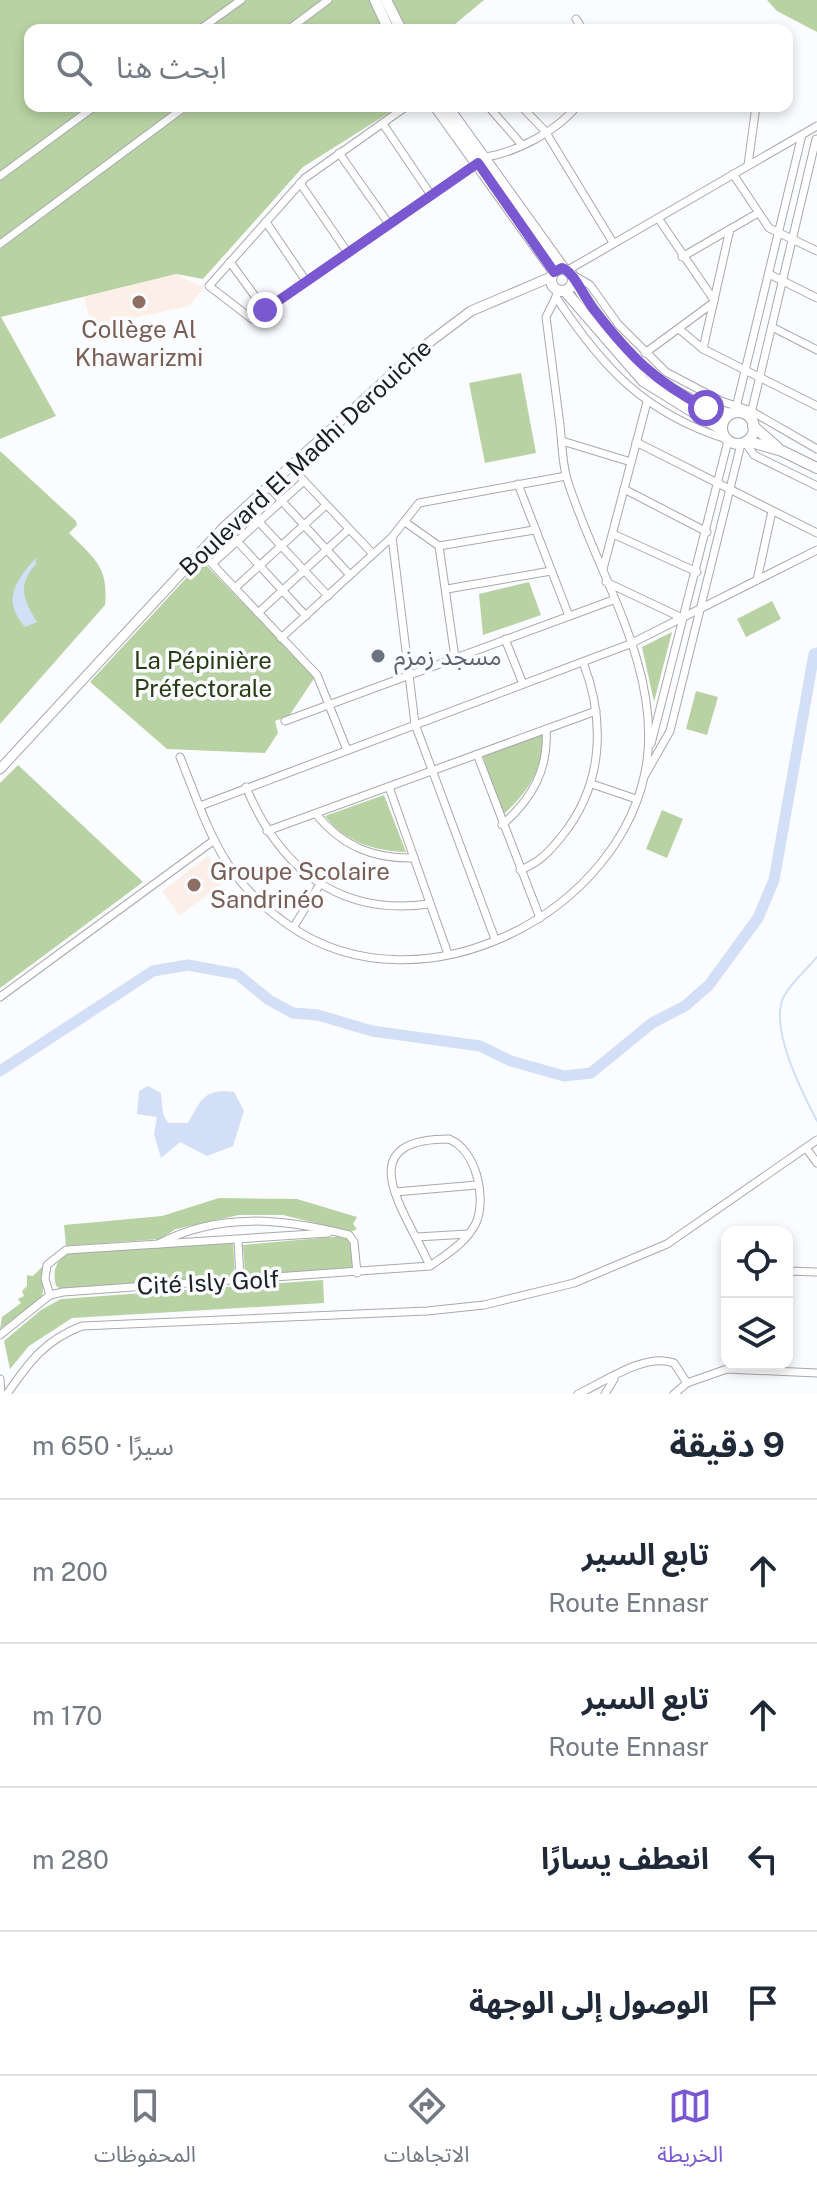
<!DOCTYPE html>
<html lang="ar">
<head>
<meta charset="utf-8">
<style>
  :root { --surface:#fff; --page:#f2f2f3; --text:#1f2937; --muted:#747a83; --line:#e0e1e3; --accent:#7958d2 }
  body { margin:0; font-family:"Public Sans","Noto Sans Arabic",sans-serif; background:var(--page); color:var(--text); direction:rtl }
  .controls { position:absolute; right:24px; bottom:24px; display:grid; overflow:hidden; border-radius:16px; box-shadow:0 4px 12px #0003 }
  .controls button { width:72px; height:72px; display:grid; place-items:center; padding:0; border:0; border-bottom:2px solid var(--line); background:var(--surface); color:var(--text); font:40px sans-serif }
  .stop { position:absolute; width:24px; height:24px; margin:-18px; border:6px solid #7958d2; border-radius:50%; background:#fff }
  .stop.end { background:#7958d2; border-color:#fff; box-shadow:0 2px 8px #0008 }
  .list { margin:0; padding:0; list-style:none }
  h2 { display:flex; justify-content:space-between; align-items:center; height:104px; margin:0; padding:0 32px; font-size:34px }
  h2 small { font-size:26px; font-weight:400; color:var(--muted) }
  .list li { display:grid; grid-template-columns:52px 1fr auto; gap:24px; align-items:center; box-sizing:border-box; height:144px; padding:0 32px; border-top:2px solid var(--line) }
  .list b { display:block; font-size:30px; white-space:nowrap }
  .list p { margin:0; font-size:26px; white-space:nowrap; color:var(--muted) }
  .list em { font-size:26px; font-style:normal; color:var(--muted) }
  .icon { flex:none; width:44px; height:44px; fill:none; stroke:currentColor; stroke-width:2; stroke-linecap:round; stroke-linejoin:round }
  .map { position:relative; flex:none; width:817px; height:1394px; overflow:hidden; direction:ltr }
  .search { position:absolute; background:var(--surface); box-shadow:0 4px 12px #0003; left:24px; right:24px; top:24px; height:88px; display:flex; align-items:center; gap:20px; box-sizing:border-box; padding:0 28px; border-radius:16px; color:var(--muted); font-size:30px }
  .sheet { height:680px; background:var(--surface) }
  nav { display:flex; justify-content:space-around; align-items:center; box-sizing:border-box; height:112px; border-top:2px solid var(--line); background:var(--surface); font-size:22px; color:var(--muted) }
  nav a { display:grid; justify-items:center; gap:4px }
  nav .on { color:var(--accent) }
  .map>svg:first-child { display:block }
  .education { fill:#fcefe7 }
  .green { fill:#b9d2a3 }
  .water { fill:#d2dff6 }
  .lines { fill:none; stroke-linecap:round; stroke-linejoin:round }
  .stream { stroke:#d2dff6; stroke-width:2 }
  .river { stroke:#d2dff6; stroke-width:11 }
  .minor-casing { stroke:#a7a9ae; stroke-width:9 }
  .tertiary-casing { stroke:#a7a9ae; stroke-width:11 }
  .secondary-casing { stroke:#a7a9ae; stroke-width:12 }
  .minor { stroke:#fff; stroke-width:7 }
  .tertiary { stroke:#fff; stroke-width:9 }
  .secondary { stroke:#fff; stroke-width:10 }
  .route { stroke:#7958d2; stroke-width:10 }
  .education-dot { fill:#8d6e63; stroke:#fafcff; stroke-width:3 }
  .worship-dot { fill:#6b7280; stroke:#fafcff; stroke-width:3 }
  .labels { text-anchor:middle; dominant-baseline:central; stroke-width:7; stroke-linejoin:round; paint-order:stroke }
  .education-label { font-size:24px; fill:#785e54; stroke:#fafcff }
  .street-label { font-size:24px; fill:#1f2022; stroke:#fafcff }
  .worship-label { font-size:24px; fill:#5b616d; stroke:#fafcff; text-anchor:start }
  .park-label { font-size:24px; fill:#293d12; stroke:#fafcff }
</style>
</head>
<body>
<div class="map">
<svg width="817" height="1394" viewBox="0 0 817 1394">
  <rect width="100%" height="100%" fill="#fafcff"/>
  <g class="education">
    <path d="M176,274L204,288L189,306L92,327L84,297Z"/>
    <path d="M208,856L227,880L180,915L162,891Z"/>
  </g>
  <g class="green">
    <path d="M0,0H374L390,30H30V106H400L303,167L203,279L176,274L1,317L56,416L0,439Z"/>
    <path d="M390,0H484L448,30H406Z"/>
    <path d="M767,0H817V32L777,11Z"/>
    <path d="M521,373L536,453L485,463L469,383Z"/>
    <path d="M0,451L76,521L77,525L69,533C94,558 109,567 105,605L0,724Z"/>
    <path d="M202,561L315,677L289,716L275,721L278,733L265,753L167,749L90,682Z"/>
    <path d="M529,582L541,615L483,635L479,594Z"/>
    <path d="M772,601L781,619L746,637L737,619Z"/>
    <path d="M672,632L654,702L642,647Z"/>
    <path d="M696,691L718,697L707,735L686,729Z"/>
    <path d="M543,734C544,771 526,794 500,818L483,756Z"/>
    <path d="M18,765L143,882L0,988V783Z"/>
    <path d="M384,795L406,852C374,851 345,842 325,816Z"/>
    <path d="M662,810L683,819L667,858L646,849Z"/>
    <path d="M219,1198L297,1199L357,1217L353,1224L357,1229L351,1232L283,1215H239L176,1229L160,1239L66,1246L64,1225L162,1216Z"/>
    <path d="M342,1236L351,1240L354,1269L245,1275L243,1245Z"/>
    <path d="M233,1243L235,1275L61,1289L56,1286C52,1268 56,1261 71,1252Z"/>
    <path d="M46,1263L42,1298L0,1329L2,1317L21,1303L18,1299L24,1296L22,1291L27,1286V1275L33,1276Z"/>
    <path d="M323,1280L324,1303L72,1318L29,1346L10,1369L4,1341L41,1310L61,1299Z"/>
  </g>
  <g class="water">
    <path d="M36,558V564C17,585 23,599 37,622L25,627C0,599 18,578 36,558Z"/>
    <path d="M148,1086L161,1093L163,1114L168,1123H188C201,1100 204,1088 234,1092L244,1111L233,1146L207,1156L180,1142L161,1158L154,1134L157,1117L137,1114L139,1091Z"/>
  </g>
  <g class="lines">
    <path class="stream" d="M817,957C807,969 792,982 784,996C768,1027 803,1094 817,1121"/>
    <path class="river" d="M0,1071L153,971L188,965L237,974L269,1000L293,1013L318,1015L372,1031L480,1046L511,1061L564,1076L591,1073L652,1023L685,1006L709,985L758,918L774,880L814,654L817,653"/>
    <defs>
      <g id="minor">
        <path d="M576,19L583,30"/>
        <path d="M199,30L241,0"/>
        <path d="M288,30L328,0"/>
        <path d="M407,106L305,178L209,286L252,319L486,157C517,152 557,131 577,106"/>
        <path d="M488,106L522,145"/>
        <path d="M522,107L545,131L612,241"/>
        <path d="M383,124L431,195"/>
        <path d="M339,153L389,224"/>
        <path d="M748,165L756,106"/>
        <path d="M733,174L769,228L817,251"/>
        <path d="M0,176L95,106"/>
        <path d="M300,183L348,253"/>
        <path d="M658,218L714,300"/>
        <path d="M266,222L306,281"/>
        <path d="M0,244L186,106"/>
        <path d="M682,257L758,213"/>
        <path d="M230,262L265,310"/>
        <path d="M568,270L817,126"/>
        <path d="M769,274L817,298"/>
        <path d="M573,275L590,285L618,324L666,372L721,401L751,411L817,449"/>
        <path d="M557,290L556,297C602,367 644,413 726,439"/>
        <path d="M772,327L817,350"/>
        <path d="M679,329L703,349L817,406"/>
        <path d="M703,349L730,229"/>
        <path d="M645,353L713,303"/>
        <path d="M735,412L802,135"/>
        <path d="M750,418L816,139"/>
        <path d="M562,441L631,462"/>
        <path d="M636,442L817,533"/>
        <path d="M745,442L754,455L817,486"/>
        <path d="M290,466L373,554"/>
        <path d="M518,484L569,616"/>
        <path d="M268,486L350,575"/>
        <path d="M624,489L707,532"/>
        <path d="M245,507L328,596"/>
        <path d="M405,522L439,546L455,658"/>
        <path d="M224,527L306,616"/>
        <path d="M613,534L697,572"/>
        <path d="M392,537L415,724L495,939"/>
        <path d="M439,546L534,530"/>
        <path d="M200,551L317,675L347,750"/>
        <path d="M213,563L304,481"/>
        <path d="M603,569L647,402"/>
        <path d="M757,580L772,511"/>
        <path d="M606,582L680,617"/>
        <path d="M235,588L326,505"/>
        <path d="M447,589L551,571"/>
        <path d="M258,613L349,529"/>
        <path d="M281,638L392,537L419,503L566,476"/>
        <path d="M505,639L523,684"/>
        <path d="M285,721L613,600"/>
        <path d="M651,744L728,441"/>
        <path d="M477,754L540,918"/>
        <path d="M180,757C209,829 221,879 290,926C420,1016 625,914 647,761C660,663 595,570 567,479C562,462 562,443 560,425C555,389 551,353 546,317L556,297"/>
        <path d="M645,775L670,731L741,444"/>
        <path d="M592,784L636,799"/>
        <path d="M246,787C279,867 338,917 429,904"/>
        <path d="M389,787L448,954"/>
        <path d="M200,806L630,644L817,550"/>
        <path d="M316,814C342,846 373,859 414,858"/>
        <path d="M502,825C532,799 549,769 546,729"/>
        <path d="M267,831L596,711"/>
        <path d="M520,870C539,863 549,852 562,836C603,785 606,722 583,662"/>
        <path d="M293,928L320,884"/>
        <path d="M0,997L213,841"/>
        <path d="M806,1148L817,1163"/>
        <path d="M395,1192L477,1185"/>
        <path d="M417,1237L468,1234"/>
        <path d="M238,1240L240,1279"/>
        <path d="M158,1244C220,1211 284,1219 349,1235L354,1242L357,1273"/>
        <path d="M787,1271L816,1272"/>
        <path d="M50,1295L45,1279L47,1265L66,1250L328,1233"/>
        <path d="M0,1335L50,1295L63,1292L430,1266C447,1254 466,1243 476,1223C487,1197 476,1150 449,1139C347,1139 406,1212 430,1266"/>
        <path d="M0,1379L1,1394"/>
        <path d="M7,1394C29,1362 45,1340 82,1326L427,1311L484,1305L574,1283L667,1244L817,1140"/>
        <path d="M578,1394C603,1383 645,1352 674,1363L687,1383L727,1369L817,1373"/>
        <path d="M605,1394L614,1379"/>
        <path d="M674,1394L687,1383"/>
      </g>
      <path id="tertiary" d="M0,769L224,527L415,353L471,311L551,277"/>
      <g id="secondary">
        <path d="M375,0L389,30"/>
        <path d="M386,0L401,30"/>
        <path d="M435,106L554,272"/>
        <path d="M447,106L564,269"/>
        <circle cx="562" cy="280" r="11"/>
        <path d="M574,281C612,342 659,397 731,414"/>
        <path d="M565,291L643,381L722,430"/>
        <circle cx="738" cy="428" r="16"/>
        <path d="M753,426L777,447"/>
        <path d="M747,441L782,451L817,468"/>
      </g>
    </defs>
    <use href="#minor" class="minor-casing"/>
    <use href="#tertiary" class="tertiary-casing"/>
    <use href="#secondary" class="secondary-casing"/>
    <use href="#minor" class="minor"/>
    <use href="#tertiary" class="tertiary"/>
    <use href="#secondary" class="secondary"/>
  </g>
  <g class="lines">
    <path class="route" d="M265,310L478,163L554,272L562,268C575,272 585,300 595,311C630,356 655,382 706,408"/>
  </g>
  <g class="education-dot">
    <circle cx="139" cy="302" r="8"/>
    <circle cx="194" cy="885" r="8"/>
  </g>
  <circle class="worship-dot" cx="378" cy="656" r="8"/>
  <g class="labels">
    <g class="education-label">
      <text x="139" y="329">Collège Al<tspan x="139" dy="28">Khawarizmi</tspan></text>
      <text x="210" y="871" text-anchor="start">Groupe Scolaire<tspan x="210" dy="28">Sandrinéo</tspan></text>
    </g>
    <g class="street-label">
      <text transform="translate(305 457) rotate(-43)">Boulevard El Madhi Derouiche</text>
      <text transform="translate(208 1282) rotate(-3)">Cité Isly Golf</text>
    </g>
    <g class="worship-label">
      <text x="394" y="656">مسجد زمزم</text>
    </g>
    <g class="park-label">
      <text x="203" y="660">La Pépinière<tspan x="203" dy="28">Préfectorale</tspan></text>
    </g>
  </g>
</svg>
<div class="controls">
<button><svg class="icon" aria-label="locate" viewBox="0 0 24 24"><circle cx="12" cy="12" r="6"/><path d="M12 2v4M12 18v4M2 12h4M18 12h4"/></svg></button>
<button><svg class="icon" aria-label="layers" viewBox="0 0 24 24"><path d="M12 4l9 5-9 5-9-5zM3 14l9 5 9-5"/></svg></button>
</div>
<div class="stop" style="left:706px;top:408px"></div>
<div class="stop end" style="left:265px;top:310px"></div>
<div class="search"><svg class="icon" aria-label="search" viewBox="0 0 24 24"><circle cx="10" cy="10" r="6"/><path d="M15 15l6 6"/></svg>ابحث هنا</div>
</div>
<section class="sheet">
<h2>9 دقيقة<small>سيرًا · 650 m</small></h2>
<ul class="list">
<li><svg class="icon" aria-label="ahead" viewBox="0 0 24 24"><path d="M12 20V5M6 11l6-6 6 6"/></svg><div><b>تابع السير</b><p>Route Ennasr</p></div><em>200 m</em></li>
<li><svg class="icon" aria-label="ahead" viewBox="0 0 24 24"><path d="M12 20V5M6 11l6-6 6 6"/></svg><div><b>تابع السير</b><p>Route Ennasr</p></div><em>170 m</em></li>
<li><svg class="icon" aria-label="left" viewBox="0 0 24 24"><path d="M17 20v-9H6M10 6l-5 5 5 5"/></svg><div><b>انعطف يسارًا</b></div><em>280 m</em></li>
<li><svg class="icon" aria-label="arrive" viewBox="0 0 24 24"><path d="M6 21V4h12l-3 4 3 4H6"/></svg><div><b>الوصول إلى الوجهة</b></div></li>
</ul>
</section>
<nav>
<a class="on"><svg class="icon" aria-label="map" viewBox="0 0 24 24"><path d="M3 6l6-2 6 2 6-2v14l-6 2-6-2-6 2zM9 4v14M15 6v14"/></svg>الخريطة</a>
<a><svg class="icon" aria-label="directions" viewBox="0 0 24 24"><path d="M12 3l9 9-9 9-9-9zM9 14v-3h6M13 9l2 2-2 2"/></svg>الاتجاهات</a>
<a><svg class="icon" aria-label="saved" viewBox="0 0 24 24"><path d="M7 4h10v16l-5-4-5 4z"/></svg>المحفوظات</a>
</nav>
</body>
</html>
